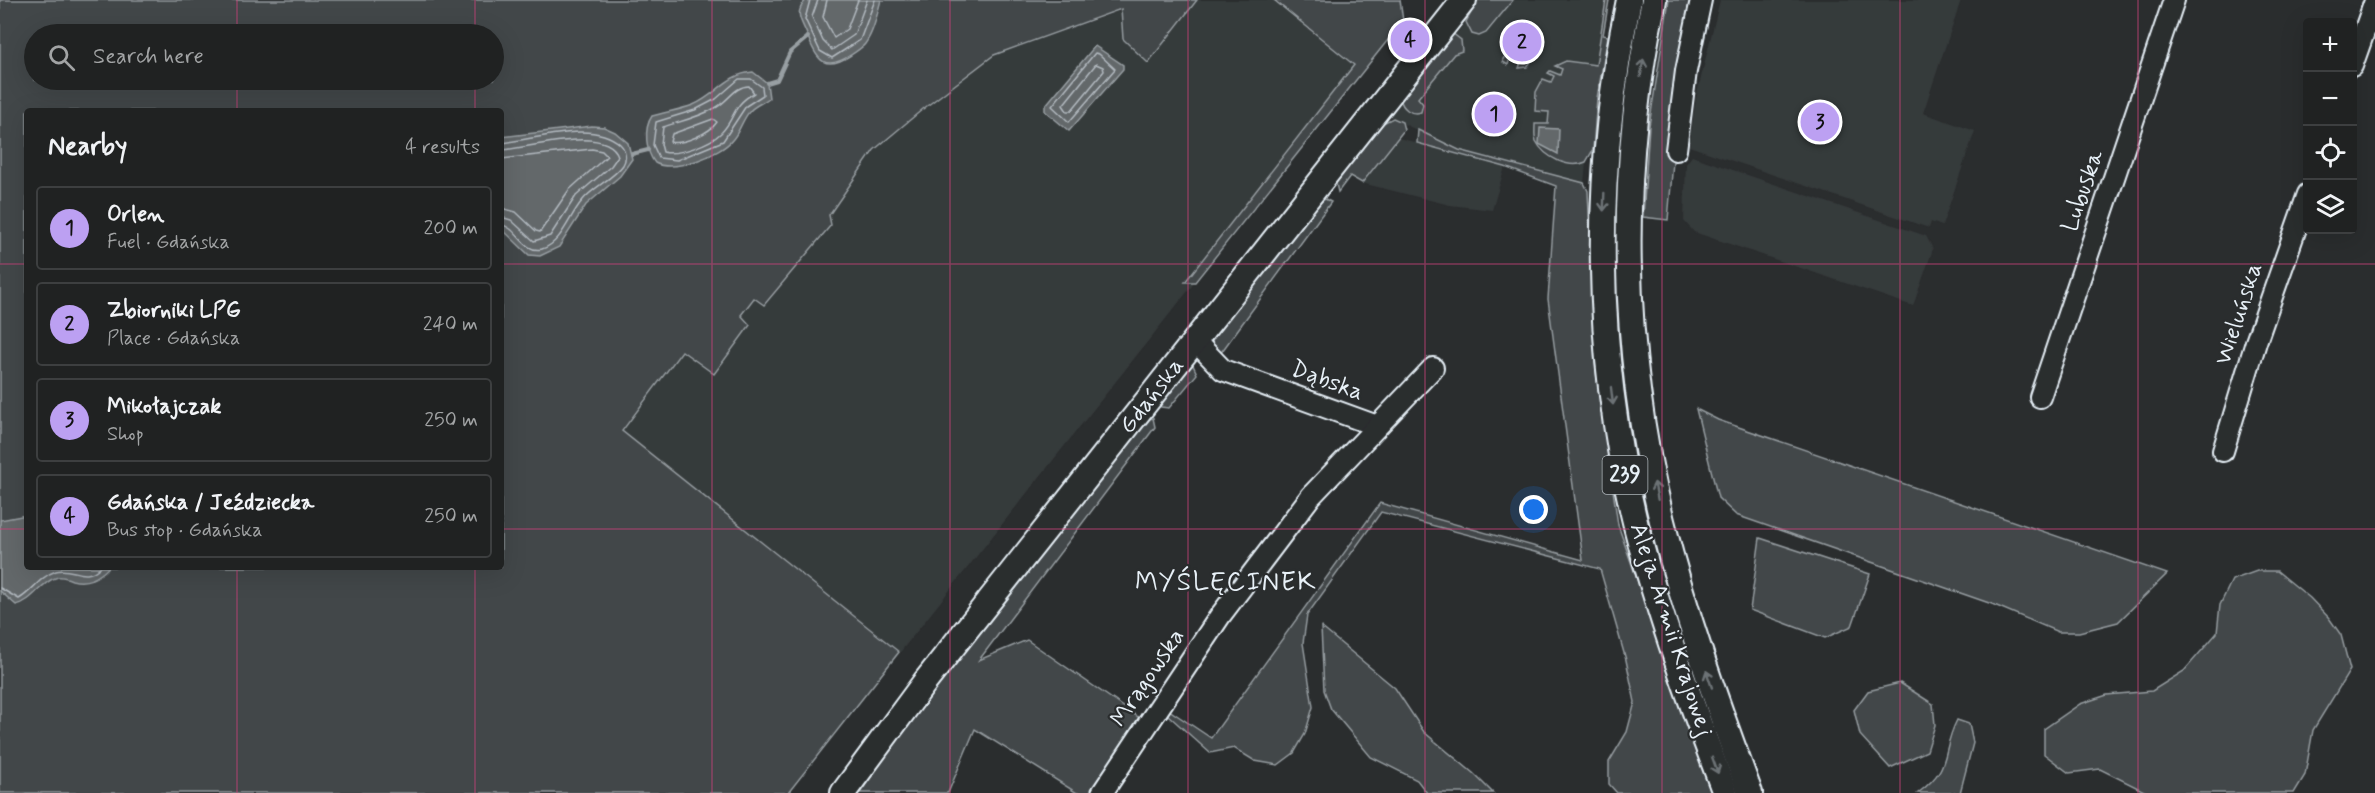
<!DOCTYPE html>
<html lang="en">
<head>
<meta charset="utf-8">
<style>
  :root { --surface:#202222; --page:#282a2a; --text:#f1f3f6; --muted:#a2a4a5; --line:#3d3f40; --accent:#bca0f2 }
  body { margin:0; font-family:Mynerve,sans-serif; background:var(--page); color:var(--text) }
  .controls { position:absolute; right:18px; top:18px; display:grid; overflow:hidden; border-radius:6px; box-shadow:0 6px 24px #0002 }
  .controls button { width:54px; height:54px; display:grid; place-items:center; padding:0; border:0; border-bottom:2px solid var(--line); background:var(--surface); color:var(--text); font:30px sans-serif }
  .you { position:absolute; left:1534px; top:510px; width:21px; height:21px; margin:-15px; border:4px solid #fff; border-radius:50%; background:#1a73e8; box-shadow:0 0 0 9px #1a73e833 }
  .badge { display:grid; place-items:center; width:39px; height:39px; border-radius:50%; background:var(--accent); color:#111; font-size:20px; font-weight:700 }
  .pin { position:absolute; translate:-50% -50%; border:3px solid #fff; box-shadow:0 2px 6px #0006 }
  .list { margin:0; padding:0; list-style:none }
  h2 { display:flex; justify-content:space-between; align-items:center; height:78px; margin:0; padding:0 24px; font-size:26px }
  h2 small { font-size:20px; font-weight:400; color:var(--muted) }
  .list li { display:grid; grid-template-columns:39px 1fr auto; gap:18px; align-items:center; box-sizing:border-box; height:84px; margin:0 12px 12px; padding:0 12px; border:2px solid var(--line); border-radius:6px }
  .list b { display:block; font-size:22px; white-space:nowrap }
  .list p { margin:0; font-size:20px; white-space:nowrap; color:var(--muted) }
  .list em { font-size:20px; font-style:normal; color:var(--muted) }
  .icon { flex:none; width:33px; height:33px; fill:none; stroke:currentColor; stroke-width:2; stroke-linecap:round; stroke-linejoin:round }
  .map { position:relative; flex:none; width:2375px; height:793px; overflow:hidden }
  .search { position:absolute; background:var(--surface); box-shadow:0 6px 24px #0002; left:24px; top:24px; width:480px; height:66px; display:flex; align-items:center; gap:15px; box-sizing:border-box; padding:0 21px; border-radius:33px; color:var(--muted); font-size:22px }
  .panel { position:absolute; background:var(--surface); box-shadow:0 6px 24px #0002; left:24px; top:108px; width:480px; height:462px; border-radius:6px }
  .map>svg:first-child { display:block }
  .built { fill:#363a3b }
  .green { fill:#424648; stroke:#959ca0; stroke-width:1.5; fill-rule:evenodd }
  .water { fill:#63686b; stroke:#989fa3; stroke-width:1.5 }
  .lines { fill:none; stroke-linecap:round; stroke-linejoin:round }
  .shore { stroke:#b3bac0; stroke-width:1.5 }
  .stream { stroke:#989fa3; stroke-width:4 }
  .minor-casing { stroke:#e8f1f8; stroke-width:24 }
  .major-casing { stroke:#e8f1f8; stroke-width:28 }
  .minor { stroke:#2a2d2e; stroke-width:20 }
  .major { stroke:#2a2d2e; stroke-width:24 }
  .oneway { stroke:#6c7275 }
  .grid { fill:none; stroke:#ca437a; stroke-width:1.5; stroke-opacity:0.55 }
  .labels { text-anchor:middle; dominant-baseline:central; stroke-width:4.5; stroke-linejoin:round; paint-order:stroke }
  .shield { fill:#2a2d2e; stroke:#afb6bb; stroke-width:1.5 }
  .shield-label { font-size:22px; font-weight:bold; fill:#e8f1f8 }
  .street-label { font-size:24px; fill:#e8f1f8; stroke:#2a2d2e }
  .neighbourhood-label { font-size:26px; letter-spacing:1.5px; fill:#e8f1f8; stroke:#2a2d2e }
</style>
</head>
<body>
<div class="map">
<svg width="2375" height="793" viewBox="0 0 2375 793">
  <rect width="100%" height="100%" fill="#2a2d2e"/>
  <filter id="ink" filterUnits="userSpaceOnUse"><feTurbulence type="fractalNoise" baseFrequency=".0167" numOctaves="2"/><feDisplacementMap in="SourceGraphic" scale="12" xChannelSelector="R" yChannelSelector="G"/><feConvolveMatrix kernelMatrix="1 2 1 2 8 2 1 2 1" color-interpolation-filters="sRGB"/></filter>
  <g filter="url(#ink)">
    <g class="built">
      <path d="M1151,0H1400L1403,21L788,793L501,567V466L829,215L874,150L923,109L994,55Z"/>
      <path d="M1513,0H1606L1596,65L1584,183L1459,150L1385,115L1467,21L1486,33Z"/>
      <path d="M1720,0H1961L1923,113L1975,131L1942,226L1931,222L1929,228L1689,146L1696,98Z"/>
      <path d="M1399,138L1505,167L1492,210L1450,205L1362,183Z"/>
      <path d="M1692,156L1926,236L1933,249L1913,306L1694,232L1684,221L1686,164Z"/>
    </g>
    <g class="green">
      <path d="M0,0H1197L1148,63L1123,39L1121,9L994,55L923,109L874,150L829,215L831,225L764,305L754,298L741,315L750,325L714,374L682,351L622,431L899,652L788,793H0ZM34,34H494V80H34ZM27,111H501V567H27Z"/>
      <path d="M1274,0H1400L1403,21L1195,282H1185L1354,65Z"/>
      <path d="M1478,0H1513L1486,33L1479,36L1472,34L1466,22Z"/>
      <path d="M1606,0H1609L1603,35L1608,36L1597,98L1593,150L1586,162C1569,170 1544,157 1536,141C1534,135 1535,131 1535,124H1548L1549,112L1535,111L1536,92L1543,79L1551,82L1554,76L1548,73L1550,71L1560,75L1562,69L1555,66L1566,61L1596,65Z"/>
      <path d="M1669,0H1695L1681,68L1668,220L1643,217L1649,126Z"/>
      <path d="M1531,26L1541,35L1526,54L1532,60L1527,67L1519,68L1521,62L1510,58L1508,65L1503,62V59L1513,46L1520,51L1530,39L1523,33Z"/>
      <path d="M1452,33L1461,40L1462,51L1454,54L1418,98L1423,104L1421,112C1411,116 1402,108 1400,98Z"/>
      <path d="M1393,118L1402,122L1404,130L1362,183L1350,176L1338,192L1335,180L1375,127Z"/>
      <path d="M1418,130L1459,150L1584,183L1588,191L1596,372L1618,525L1712,793H1617L1609,784V762L1627,732L1635,702L1626,660L1600,569L1381,512L1307,615L1303,643L1313,707L1305,734L1294,753L1278,765L1255,761L1234,748L1210,753L1168,715L1102,793H1077L975,729L948,793H860L940,676L1145,420L1153,418L1155,427L979,660L1027,640L1141,719L1154,700L1211,738L1380,503L1583,560L1548,299L1556,186L1505,167L1417,143Z"/>
      <path d="M1325,199L1331,202L1217,358L1212,342L1217,330L1315,205Z"/>
      <path d="M1193,365L1197,374L1169,408L1161,407L1158,403L1186,369Z"/>
      <path d="M1696,409L1718,420L2167,574L2118,622L2079,632H2058L1992,604L1736,515L1718,498Z"/>
      <path d="M1760,538L1870,574L1852,626L1825,638L1750,610Z"/>
      <path d="M2257,571H2277L2310,598L2329,618L2341,635L2350,670L2313,730L2305,775L2294,793H2148L2100,769L2069,773L2044,754V729L2080,704L2107,695L2152,691L2184,671L2217,633L2220,605L2232,580Z"/>
      <path d="M1321,627L1395,688L1424,732L1473,773L1493,793H1427L1417,780L1371,757L1331,709L1324,690Z"/>
      <path d="M1900,683L1933,704L1935,725L1927,751L1890,768L1860,735L1854,710L1868,691Z"/>
      <path d="M1957,720L1969,724L1973,743L1960,793H1918C1954,766 1940,753 1957,720Z"/>
    </g>
    <g class="water">
      <path d="M806,0H881C877,14 874,32 865,44C862,48 855,52 851,55C825,72 817,61 808,37C802,21 793,14 806,0Z"/>
      <path d="M1095,46L1123,65V69L1069,131L1045,111V106Z"/>
      <path d="M753,72L767,83L769,98C763,103 755,105 750,111C743,118 740,131 733,139C721,155 674,173 655,163C646,152 643,129 652,116C665,112 680,110 693,105C717,95 726,74 753,72Z"/>
      <path d="M592,126L604,127L615,132L628,143L632,159L620,176L586,205L559,247L540,256L529,255L501,228V137Z"/>
      <path d="M1540,128L1559,129L1558,154L1539,144Z"/>
      <path d="M27,515V567H109C98,578 87,584 72,580C67,578 62,576 58,577C40,582 34,601 16,605L0,591V520Z"/>
    </g>
    <g class="lines">
      <g class="shore">
        <path d="M810,0L805,19L820,51L832,58L860,40L875,0"/>
        <path d="M818,0L812,17L823,41L832,50L854,35L867,0"/>
        <path d="M827,0L823,17L834,38L847,29L858,0"/>
        <path d="M1095,53L1099,54L1115,69L1069,122L1052,106Z"/>
        <path d="M1096,64L1103,67L1104,71L1071,111H1067L1063,105Z"/>
        <path d="M739,79H751L762,87L763,95L746,106L723,141L677,160L659,158L653,145L656,122L695,110L716,99Z"/>
        <path d="M749,86L754,93C731,106 736,118 721,133C710,144 678,156 663,152L661,144L663,127C682,121 700,117 717,107C729,100 735,86 749,86Z"/>
        <path d="M713,119L717,122C710,133 683,145 670,142L672,134Z"/>
        <path d="M501,143C535,140 593,119 620,144C626,150 627,158 623,165C613,179 593,187 582,201C569,216 562,243 542,249C523,254 517,226 501,225"/>
        <path d="M501,150C526,149 608,124 618,156L611,166L576,196L550,236L534,241L511,220L501,217"/>
        <path d="M501,159L592,149L602,151L607,156L569,190L540,232L536,231L516,212L501,208"/>
        <path d="M0,588L19,599C33,591 39,577 56,571C72,566 85,583 100,567"/>
      </g>
      <g class="stream">
        <path d="M767,83L777,80L790,52L808,37"/>
        <path d="M632,154L648,150"/>
      </g>
      <defs>
        <g id="minor">
          <path d="M2352,66L2375,1"/>
          <path d="M1676,150L1686,71L1701,0"/>
          <path d="M1195,341L1223,370L1377,426"/>
          <path d="M2040,397L2174,0"/>
          <path d="M2223,451L2256,342L2308,194"/>
          <path d="M1102,793L1220,616L1311,496L1433,368"/>
        </g>
        <g id="major">
          <path d="M1629,0C1592,173 1594,354 1636,526C1659,617 1692,705 1725,793"/>
          <path d="M1654,0C1617,171 1621,352 1662,521C1685,614 1717,704 1750,793"/>
          <path d="M843,793L925,682L1464,0"/>
        </g>
      </defs>
      <use href="#minor" class="minor-casing"/>
      <use href="#major" class="major-casing"/>
      <use href="#minor" class="minor"/>
      <use href="#major" class="major"/>
    </g>
    <defs><path id="oneway-shaft" d="M-6 0H5M1.5-3L5.5 0L1.5 3" fill="none" stroke-width="1.6" stroke-linecap="round" stroke-linejoin="round" transform="scale(1.5)"/></defs>
    <g class="oneway">
      <use href="#oneway-shaft" transform="translate(1642 68) rotate(-81)"/>
      <use href="#oneway-shaft" transform="translate(1604 202) rotate(92)"/>
      <use href="#oneway-shaft" transform="translate(1612 396) rotate(83)"/>
      <use href="#oneway-shaft" transform="translate(1656 491) rotate(-101)"/>
      <use href="#oneway-shaft" transform="translate(1709 679) rotate(-109)"/>
      <use href="#oneway-shaft" transform="translate(1715 765) rotate(70)"/>
    </g>
  </g>
  <path class="grid" d="M237,0V34M475,0V34M712,0V793M950,0V793M1188,0V793M1425,0V793M1662,0V793M1900,0V793M2138,0V793M237,80V111M475,80V111M0,264H27M501,264H2375M0,529H27M501,529H2375M237,567V793M475,567V793"/>
  <g class="labels">
    <rect class="shield" x="1602.5" y="456" width="45" height="38" rx="4.5"/>
    <g class="shield-label">
      <text x="1625" y="475">239</text>
    </g>
    <g class="street-label">
      <text transform="translate(2083 191) rotate(-71)">Lubuska</text>
      <text transform="translate(2239 314) rotate(-72)">Wieluńska</text>
      <text transform="translate(1327 381) rotate(20)">Dąbska</text>
      <text transform="translate(1152 396) rotate(-52)">Gdańska</text>
      <text transform="translate(1671 630) rotate(72)">Aleja Armii Krajowej</text>
      <text transform="translate(1148 678) rotate(-56)">Mrągowska</text>
    </g>
    <g class="neighbourhood-label">
      <text x="1226" y="583">MYŚLĘCINEK</text>
    </g>
  </g>
</svg>
<div class="controls">
<button>+</button>
<button>−</button>
<button><svg class="icon" aria-label="locate" viewBox="0 0 24 24"><circle cx="12" cy="12" r="6"/><path d="M12 2v4M12 18v4M2 12h4M18 12h4"/></svg></button>
<button><svg class="icon" aria-label="layers" viewBox="0 0 24 24"><path d="M12 4l9 5-9 5-9-5zM3 14l9 5 9-5"/></svg></button>
</div>
<div class="you"></div>
<div class="pin badge" style="left:1494px;top:114px">1</div>
<div class="pin badge" style="left:1522px;top:42px">2</div>
<div class="pin badge" style="left:1820px;top:122px">3</div>
<div class="pin badge" style="left:1410px;top:40px">4</div>
<div class="search"><svg class="icon" aria-label="search" viewBox="0 0 24 24"><circle cx="10" cy="10" r="6"/><path d="M15 15l6 6"/></svg>Search here</div>
<section class="panel">
<h2>Nearby<small>4 results</small></h2>
<ul class="list">
<li><span class="badge">1</span><div><b>Orlen</b><p>Fuel · Gdańska</p></div><em>200 m</em></li>
<li><span class="badge">2</span><div><b>Zbiorniki LPG</b><p>Place · Gdańska</p></div><em>240 m</em></li>
<li><span class="badge">3</span><div><b>Mikołajczak</b><p>Shop</p></div><em>250 m</em></li>
<li><span class="badge">4</span><div><b>Gdańska / Jeździecka</b><p>Bus stop · Gdańska</p></div><em>250 m</em></li>
</ul>
</section>
</div>
</body>
</html>
